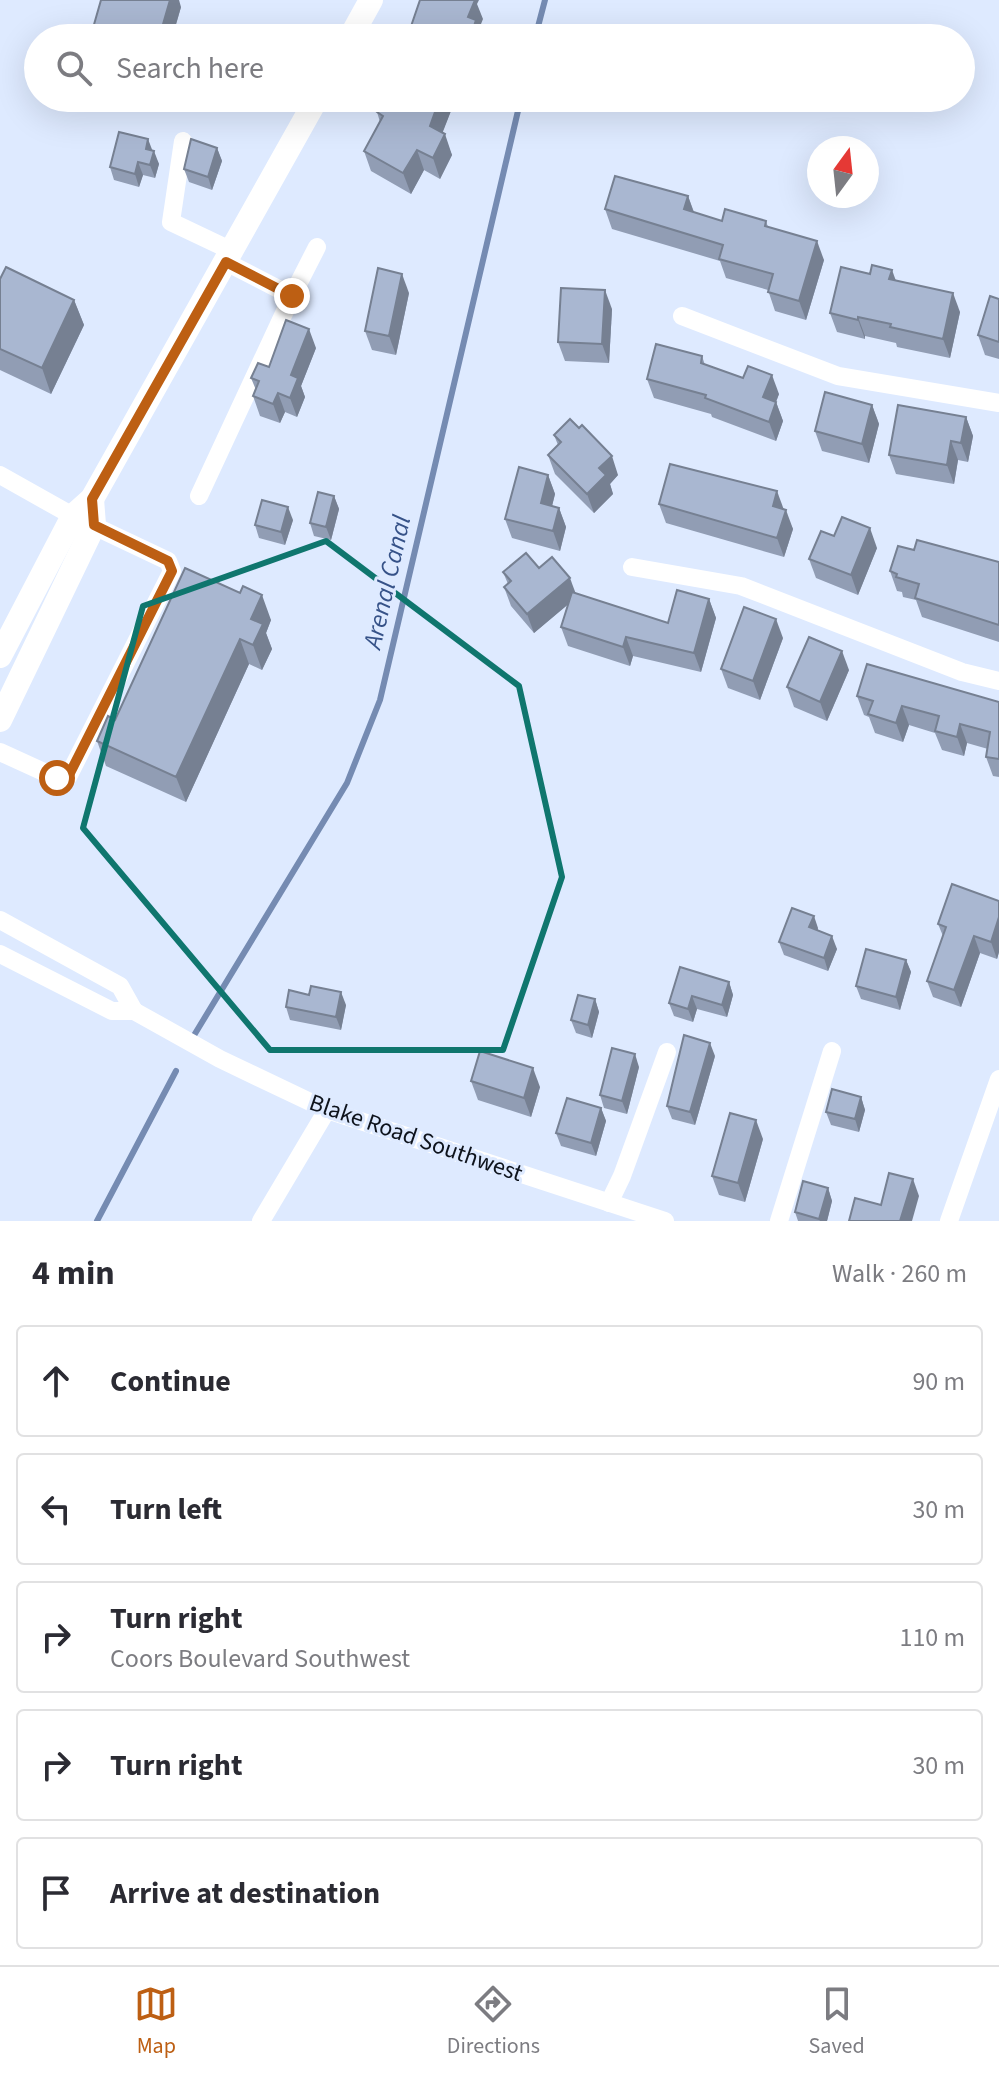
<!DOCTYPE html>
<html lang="en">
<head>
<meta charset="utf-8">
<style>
  :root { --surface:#fff; --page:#f2f2f3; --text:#2b2b33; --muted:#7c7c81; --line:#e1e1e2; --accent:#bd5f13 }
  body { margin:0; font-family:"Source Sans 3",sans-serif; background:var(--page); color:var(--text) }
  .compass { position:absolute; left:807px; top:136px; width:72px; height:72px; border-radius:50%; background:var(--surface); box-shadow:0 8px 32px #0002; rotate:15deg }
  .stop { position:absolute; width:24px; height:24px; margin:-18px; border:6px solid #bd5f13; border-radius:50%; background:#fff }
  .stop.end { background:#bd5f13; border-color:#fff; box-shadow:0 2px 8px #0008 }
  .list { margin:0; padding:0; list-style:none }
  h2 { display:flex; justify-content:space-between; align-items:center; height:104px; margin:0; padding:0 32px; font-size:34px }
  h2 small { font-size:26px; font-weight:400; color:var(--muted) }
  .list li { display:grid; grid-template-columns:52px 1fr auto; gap:24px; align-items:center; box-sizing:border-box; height:112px; margin:0 16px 16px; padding:0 16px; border:2px solid var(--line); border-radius:8px }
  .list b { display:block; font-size:30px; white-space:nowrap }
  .list p { margin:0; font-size:26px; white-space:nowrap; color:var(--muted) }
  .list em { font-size:26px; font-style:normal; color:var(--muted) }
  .icon { flex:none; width:44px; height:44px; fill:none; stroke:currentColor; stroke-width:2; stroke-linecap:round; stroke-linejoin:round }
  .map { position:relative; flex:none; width:999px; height:1221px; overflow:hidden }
  .search { position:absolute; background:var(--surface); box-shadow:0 8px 32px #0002; left:24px; right:24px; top:24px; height:88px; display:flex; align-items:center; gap:20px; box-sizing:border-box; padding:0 28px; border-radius:44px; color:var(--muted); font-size:30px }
  .sheet { height:744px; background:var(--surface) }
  nav { display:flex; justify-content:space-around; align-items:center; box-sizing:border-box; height:112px; border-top:2px solid var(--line); background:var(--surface); font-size:22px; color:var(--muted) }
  nav a { display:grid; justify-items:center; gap:4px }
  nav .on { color:var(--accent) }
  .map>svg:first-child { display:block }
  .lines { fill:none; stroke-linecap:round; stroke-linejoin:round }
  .stream { stroke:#758bb2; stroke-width:6 }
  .minor { stroke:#fff; stroke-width:18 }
  .major { stroke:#fff; stroke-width:24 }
  .wall { fill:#919db4 }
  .shaded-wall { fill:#768092 }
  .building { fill:#a9b7d1; stroke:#768092; stroke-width:2 }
  .route { stroke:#bd5f13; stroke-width:10 }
  .marked { fill:none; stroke:#0f766e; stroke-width:6; stroke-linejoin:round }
  .labels { text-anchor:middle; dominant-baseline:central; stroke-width:6; stroke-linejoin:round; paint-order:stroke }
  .street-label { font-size:24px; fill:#0e131c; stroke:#deeaff }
  .water-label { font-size:26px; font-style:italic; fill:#365288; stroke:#deeaff }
</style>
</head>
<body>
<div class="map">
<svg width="999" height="1221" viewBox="0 0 999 1221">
  <rect width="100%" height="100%" fill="#deeaff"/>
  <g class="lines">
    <g class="stream">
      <path d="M535,38L545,0"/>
      <path d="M193,1037L347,783L380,700L521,98"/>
      <path d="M97,1221L176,1071"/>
    </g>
    <g class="minor">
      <path d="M183,141L171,222L232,251"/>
      <path d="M292,296L317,247"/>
      <path d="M682,316L838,376L999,403"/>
      <path d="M0,475L73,516L168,561L172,571L68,777L57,778L0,752"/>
      <path d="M199,496L292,296L226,262"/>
      <path d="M632,567L741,586L962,672L999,681"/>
      <path d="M0,920L120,986L134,1011"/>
      <path d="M0,954L112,1011H134L220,1059L327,1110L665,1221"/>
      <path d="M609,1203L622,1176L667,1052"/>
      <path d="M261,1221L327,1110"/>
      <path d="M779,1221L832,1051"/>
      <path d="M949,1221L999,1079"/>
    </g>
    <g class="major">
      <path d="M350,38L371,0"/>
      <path d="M0,656L73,516L92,499L317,98"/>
      <path d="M0,720L94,525L92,499"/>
    </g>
  </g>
  <g class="wall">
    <path d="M181,7L172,38H96L93,28Z"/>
    <path d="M382,98H456L442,133L452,155L440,179L424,170L411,194L371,171L364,151L380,122L377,112L383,101Z"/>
    <path d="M217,148L222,161L212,190L189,182L184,169Z"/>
    <path d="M152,151L159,164L155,178L143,175L139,187L114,180L110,167Z"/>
    <path d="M688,196L694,212L722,221H766L768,227L824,260L806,320L775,311L768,290L726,278L720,261L612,229L605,209Z"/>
    <path d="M0,279L74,300L84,325L51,394L0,370Z"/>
    <path d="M895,280L960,312L950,358L897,347L896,343L865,336V339L837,332L830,313Z"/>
    <path d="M409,293L396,355L372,350L365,331Z"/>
    <path d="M999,299V359L985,355L978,335Z"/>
    <path d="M612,309L609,363L565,361L558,342Z"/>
    <path d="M316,348L301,386L305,397L297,417L285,412L280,423L260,416L253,396L256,390L251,378L269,367Z"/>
    <path d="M702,356L705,365L779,394L776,402L783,421L776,441L712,417L711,414L654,398L647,379Z"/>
    <path d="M872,405L879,424L869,463L822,451L815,431Z"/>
    <path d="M966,417L973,436L968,462L958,460L954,484L896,474L889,455Z"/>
    <path d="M554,435L618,475L610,484L613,494L594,513L555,474L548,455L558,445Z"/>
    <path d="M548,475L555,494L552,506L559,508L566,527L560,551L512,538L505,519Z"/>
    <path d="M334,496L339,509L331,540L314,536L310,523Z"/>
    <path d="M659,504L783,509L793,529L784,557L666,523Z"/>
    <path d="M293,520L285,545L259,538L255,525Z"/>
    <path d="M834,536L877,548L858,595L816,578L809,559Z"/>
    <path d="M914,550L999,562V642L922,617L916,600L903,597L902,592L897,591L890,571Z"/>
    <path d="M539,568L575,593L668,623L709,599L716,618L701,672L633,656L630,666L568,646L561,627L568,604L534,633L511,606L504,587L508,584L503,572Z"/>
    <path d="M240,593L271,620L266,633L272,649L262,670L249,664L186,802L106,766L97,741L115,720Z"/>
    <path d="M783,638L760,700L728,688L721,669Z"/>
    <path d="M849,670L827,721L794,707L787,687Z"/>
    <path d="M857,696L999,702V777L993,776L986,757L988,749L967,743L964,756L942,750L935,733L909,725L903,742L875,733L869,717L864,715Z"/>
    <path d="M999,901V952L997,959L980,953L961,1007L933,997L927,981L943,936L938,924Z"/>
    <path d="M818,928V930L837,949L828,971L784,955L779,942Z"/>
    <path d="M906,960L911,972L900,1010L861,999L856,986Z"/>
    <path d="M729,982L733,995L727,1017L697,1009L693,1022L674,1016L669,1003Z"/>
    <path d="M595,999L599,1012L592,1038L576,1033L571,1020Z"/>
    <path d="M346,1005L341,1030L290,1020L286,1007Z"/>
    <path d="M715,1056L695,1125L672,1119L667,1106Z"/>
    <path d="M639,1067L627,1114L604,1108L600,1095Z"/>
    <path d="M471,1081L540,1087L531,1117L478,1100Z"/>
    <path d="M861,1097L865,1110L859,1132L831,1125L826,1112Z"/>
    <path d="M601,1108L606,1121L596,1156L561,1146L556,1133Z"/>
    <path d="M763,1139L745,1202L719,1195L712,1176Z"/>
    <path d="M828,1188L832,1201L827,1221H798L795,1212Z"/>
  </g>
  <g class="shaded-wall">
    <path d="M170,0H179L181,7L172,38H159Z"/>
    <path d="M467,0H479L477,4L483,19L479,29L483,38H470Z"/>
    <path d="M440,98H456L437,147L430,126Z"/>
    <path d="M445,134L452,155L440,179L433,158Z"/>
    <path d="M148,139L153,152L146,149Z"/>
    <path d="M217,148L222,161L212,190L208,177Z"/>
    <path d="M417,150L424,170L411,194L403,173Z"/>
    <path d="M154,151L159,164L155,178L150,165Z"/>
    <path d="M138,162L143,175L139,187L135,174Z"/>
    <path d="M688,196L695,216L684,209Z"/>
    <path d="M817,241L824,260L806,320L799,301Z"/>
    <path d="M892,270L899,289L889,279Z"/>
    <path d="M402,274L409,293L396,355L389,336Z"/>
    <path d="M605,290L612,309L609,363L602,344Z"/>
    <path d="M953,293L960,312L950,358L943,339Z"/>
    <path d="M74,300L84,325L51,394L42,368Z"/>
    <path d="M858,317L865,336V339L858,320Z"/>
    <path d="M309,329L316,348L301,386L305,397L297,417L290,398L291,375Z"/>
    <path d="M772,375L779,394L770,417L763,397Z"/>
    <path d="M278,393L285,412L280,423L273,404Z"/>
    <path d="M776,402L783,421L776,441L769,422Z"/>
    <path d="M872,405L879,424L869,463L862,444Z"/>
    <path d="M966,417L973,436L968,462L961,443Z"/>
    <path d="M951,441L958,460L954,484L947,465Z"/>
    <path d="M612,456L618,475L610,484L613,494L594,513L587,494L599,468Z"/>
    <path d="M548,475L555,494L548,522L541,503Z"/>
    <path d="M777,491L784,510L773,506Z"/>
    <path d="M334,496L339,509L331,540L326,527Z"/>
    <path d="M288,507L293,520L285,545L281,532Z"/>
    <path d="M559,508L566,527L560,551L553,531Z"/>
    <path d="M786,510L793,529L784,557L777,538Z"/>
    <path d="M870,528L877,548L858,595L851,575Z"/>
    <path d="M570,578L577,597L534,633L527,614Z"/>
    <path d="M262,595L271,620L266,633L272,649L262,670L253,645L251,619Z"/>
    <path d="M709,599L716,618L701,672L694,653Z"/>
    <path d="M776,619L783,638L760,700L753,681Z"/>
    <path d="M626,637L633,656L630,666L623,647Z"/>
    <path d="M240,639L249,664L186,802L176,777Z"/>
    <path d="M842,651L849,670L827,721L820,702Z"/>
    <path d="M902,706L909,725L903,742L896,723Z"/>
    <path d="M960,724L967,743L964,756L957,737Z"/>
    <path d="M814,916L818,928L814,940L809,927Z"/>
    <path d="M999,917V952L997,959L991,942Z"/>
    <path d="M832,936L837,949L828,971L824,958Z"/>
    <path d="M974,936L980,953L961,1007L954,990Z"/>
    <path d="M906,960L911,972L900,1010L896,997Z"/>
    <path d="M729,982L733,995L727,1017L722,1005Z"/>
    <path d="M341,992L346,1005L341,1030L336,1017Z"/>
    <path d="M692,996L697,1009L693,1022L688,1009Z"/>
    <path d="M595,999L599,1012L592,1038L588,1025Z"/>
    <path d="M710,1043L715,1056L695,1125L690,1112Z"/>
    <path d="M635,1054L639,1067L627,1114L622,1101Z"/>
    <path d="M533,1068L540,1087L531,1117L524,1098Z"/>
    <path d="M861,1097L865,1110L859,1132L855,1119Z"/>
    <path d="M601,1108L606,1121L596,1156L591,1143Z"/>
    <path d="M756,1120L763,1139L745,1202L738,1183Z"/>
    <path d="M913,1179L919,1196L912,1221H900Z"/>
    <path d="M828,1188L832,1201L827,1221H820L819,1219Z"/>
  </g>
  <g class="building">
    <path d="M101,0H170L159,38H126L93,28Z"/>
    <path d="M420,0H475L468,17L476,20L470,38H407Z"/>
    <path d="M385,98H440L430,126L445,134L433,158L417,150L403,173L364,151L383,116L377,112Z"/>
    <path d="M119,132L148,139L146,149L154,151L150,165L138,162L135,174L110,167Z"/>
    <path d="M191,139L217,148L208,177L184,169Z"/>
    <path d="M615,176L688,196L684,209L722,221L725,209L766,221L765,226L817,241L799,301L768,292L773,274L719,259L723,245L605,209Z"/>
    <path d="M872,265L892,270L889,279L953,293L943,339L890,327L891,324L858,317V320L830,313L841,267L870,274Z"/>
    <path d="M6,267L74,300L42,368L0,349V279Z"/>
    <path d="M378,268L402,274L389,336L365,331Z"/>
    <path d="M561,288L605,290L602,344L558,342Z"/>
    <path d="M990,296L999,299V342L978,335Z"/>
    <path d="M286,320L309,329L291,375L298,378L290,398L278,393L273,404L253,396L259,381L251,378L258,363L269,367Z"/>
    <path d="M656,344L702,356L701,363L743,378L748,366L772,375L763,397L776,402L769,422L705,398L706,395L647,379Z"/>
    <path d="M825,392L872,405L862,444L815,431Z"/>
    <path d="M898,405L966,417L961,443L951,441L947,465L889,455Z"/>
    <path d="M570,419L579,428L582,425L612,456L599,468L606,475L587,494L548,455L561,442L554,435Z"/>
    <path d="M670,464L777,491L773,506L786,510L777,538L659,504Z"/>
    <path d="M519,467L548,475L541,503L559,508L553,531L505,519Z"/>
    <path d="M318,492L334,496L326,527L310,523Z"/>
    <path d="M262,500L288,507L281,532L255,525Z"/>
    <path d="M842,517L870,528L851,575L809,559L821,531L834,536Z"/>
    <path d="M917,540L999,562V625L915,598L919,584L896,577L897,574L890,571L898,546L914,550Z"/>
    <path d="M526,553L539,568L552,557L570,578L527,614L504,587L511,581L503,572Z"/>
    <path d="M185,568L240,593L243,586L262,595L251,619L263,624L253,645L240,639L176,777L97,741L108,716L115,720Z"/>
    <path d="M677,590L709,599L694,653L626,637L623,647L561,627L572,592L668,623Z"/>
    <path d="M744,607L776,619L753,681L721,669Z"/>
    <path d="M809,637L842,651L820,702L787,687Z"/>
    <path d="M867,664L999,702V759L986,757L990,732L960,724L957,737L935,731L939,716L902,706L896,723L868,714L873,701L857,696Z"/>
    <path d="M952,884L999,901V917L991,942L974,936L954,990L927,981L946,927L938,924Z"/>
    <path d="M792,908L814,916L809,927L832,936L824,958L779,942Z"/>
    <path d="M866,949L906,960L896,997L856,986Z"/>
    <path d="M680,967L729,982L722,1005L692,996L688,1009L669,1003Z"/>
    <path d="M311,986L341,992L336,1017L286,1007L289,990L309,995Z"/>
    <path d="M578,995L595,999L588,1025L571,1020Z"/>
    <path d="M684,1035L710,1043L690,1112L667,1106Z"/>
    <path d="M612,1048L635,1054L622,1101L600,1095Z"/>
    <path d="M480,1051L533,1068L524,1098L471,1081Z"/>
    <path d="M832,1089L861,1097L855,1119L826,1112Z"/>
    <path d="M567,1098L601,1108L591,1143L556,1133Z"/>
    <path d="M730,1113L756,1120L738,1183L712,1176Z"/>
    <path d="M889,1173L913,1179L900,1221H849L855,1198L881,1205Z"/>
    <path d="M803,1181L828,1188L819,1219L795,1212Z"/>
  </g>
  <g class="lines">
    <path class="route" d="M57,778L68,777L172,571L168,561L94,525L92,499L226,262L292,296"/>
  </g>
  <path class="marked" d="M326,541L519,686L562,877L503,1050H270L83,828L143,606Z"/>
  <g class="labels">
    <g class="street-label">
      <text transform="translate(416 1138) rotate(19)">Blake Road Southwest</text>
    </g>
    <g class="water-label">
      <text transform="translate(387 582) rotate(-77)">Arenal Canal</text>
    </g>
  </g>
</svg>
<svg class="compass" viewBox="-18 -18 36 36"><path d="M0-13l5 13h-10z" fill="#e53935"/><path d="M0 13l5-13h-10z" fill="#7c7c81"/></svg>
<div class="stop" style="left:57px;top:778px"></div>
<div class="stop end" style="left:292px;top:296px"></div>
<div class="search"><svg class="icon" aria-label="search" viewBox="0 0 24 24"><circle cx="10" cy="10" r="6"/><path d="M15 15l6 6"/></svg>Search here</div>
</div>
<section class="sheet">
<h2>4 min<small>Walk · 260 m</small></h2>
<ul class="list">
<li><svg class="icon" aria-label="ahead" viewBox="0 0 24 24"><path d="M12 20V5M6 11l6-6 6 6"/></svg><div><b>Continue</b></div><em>90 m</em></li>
<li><svg class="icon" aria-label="left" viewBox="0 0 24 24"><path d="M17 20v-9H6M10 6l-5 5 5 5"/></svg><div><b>Turn left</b></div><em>30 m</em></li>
<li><svg class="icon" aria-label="right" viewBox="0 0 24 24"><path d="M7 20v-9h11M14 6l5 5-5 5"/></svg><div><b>Turn right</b><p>Coors Boulevard Southwest</p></div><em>110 m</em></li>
<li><svg class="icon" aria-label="right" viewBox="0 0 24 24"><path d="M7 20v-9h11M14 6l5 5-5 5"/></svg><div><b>Turn right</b></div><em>30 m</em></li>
<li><svg class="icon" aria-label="arrive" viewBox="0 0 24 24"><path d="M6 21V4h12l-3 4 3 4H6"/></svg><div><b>Arrive at destination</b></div></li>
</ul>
</section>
<nav>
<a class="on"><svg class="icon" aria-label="map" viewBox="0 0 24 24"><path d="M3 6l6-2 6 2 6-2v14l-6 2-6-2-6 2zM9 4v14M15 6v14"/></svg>Map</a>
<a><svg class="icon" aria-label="directions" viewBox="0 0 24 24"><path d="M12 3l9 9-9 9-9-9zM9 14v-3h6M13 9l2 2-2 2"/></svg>Directions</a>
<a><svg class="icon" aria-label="saved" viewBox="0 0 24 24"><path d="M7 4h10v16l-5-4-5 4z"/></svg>Saved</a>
</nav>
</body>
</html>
